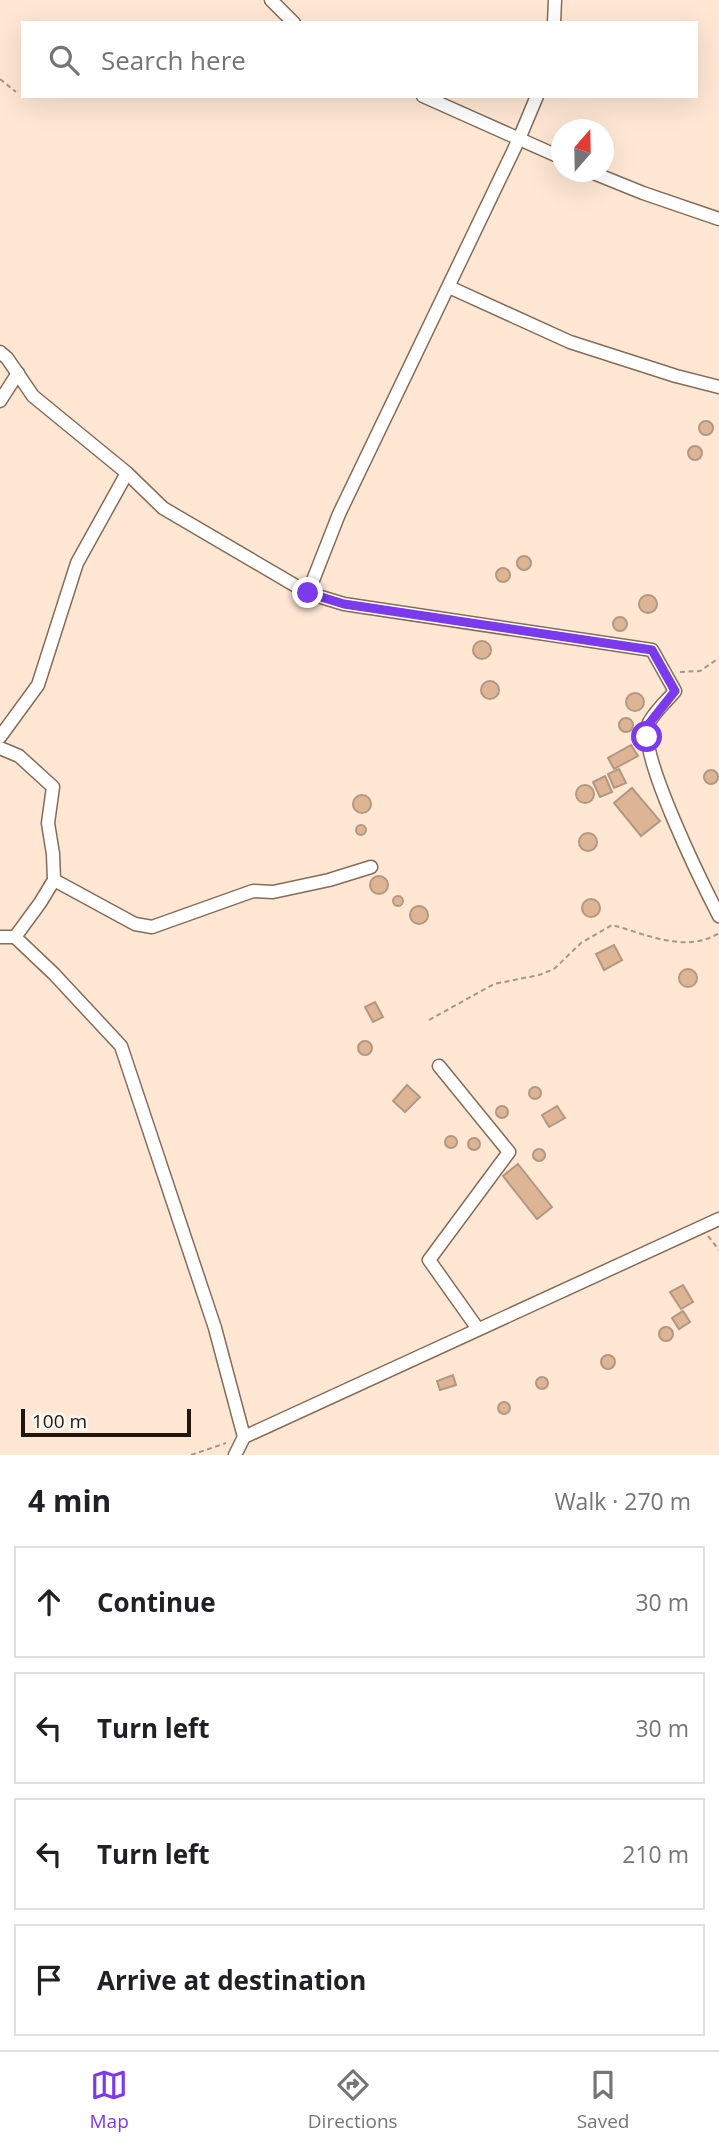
<!DOCTYPE html>
<html lang="en">
<head>
<meta charset="utf-8">
<style>
  :root { --surface:#fff; --page:#f2f2f2; --text:#202124; --muted:#757577; --line:#e0e0e0; --accent:#7c3aed }
  body { margin:0; font-family:"Open Sans",sans-serif; background:var(--page); color:var(--text) }
  .compass { position:absolute; left:551px; top:119px; width:63px; height:63px; border-radius:50%; background:var(--surface); box-shadow:0 7px 28px #0002; rotate:20deg }
  .scale { position:absolute; left:21px; bottom:18px; width:170px; box-sizing:border-box; padding-left:7px; border:4px solid #20160d; border-top:0; font-size:19px; line-height:24px; white-space:nowrap; color:#20160d; -webkit-text-stroke:5px #fef8f3; paint-order:stroke }
  .stop { position:absolute; width:21px; height:21px; margin:-16px; border:5px solid #7c3aed; border-radius:50%; background:#fff }
  .stop.end { background:#7c3aed; border-color:#fff; box-shadow:0 2px 7px #0008 }
  .list { margin:0; padding:0; list-style:none }
  h2 { display:flex; justify-content:space-between; align-items:center; height:91px; margin:0; padding:0 28px; font-size:30px }
  h2 small { font-size:23px; font-weight:400; color:var(--muted) }
  .list li { display:grid; grid-template-columns:46px 1fr auto; gap:21px; align-items:center; box-sizing:border-box; height:112px; margin:0 14px 14px; padding:0 14px; border:2px solid var(--line); border-radius:0px }
  .list b { display:block; font-size:26px; white-space:nowrap }
  .list em { font-size:23px; font-style:normal; color:var(--muted) }
  .icon { flex:none; width:38px; height:38px; fill:none; stroke:currentColor; stroke-width:2; stroke-linecap:round; stroke-linejoin:round }
  .map { position:relative; flex:none; width:719px; height:1455px; overflow:hidden }
  .search { position:absolute; background:var(--surface); box-shadow:0 7px 28px #0002; left:21px; right:21px; top:21px; height:77px; display:flex; align-items:center; gap:18px; box-sizing:border-box; padding:0 24px; border-radius:0px; color:var(--muted); font-size:26px }
  .sheet { height:595px; background:var(--surface) }
  nav { display:flex; justify-content:space-around; align-items:center; box-sizing:border-box; height:98px; border-top:2px solid var(--line); background:var(--surface); font-size:19px; color:var(--muted) }
  nav a { display:grid; justify-items:center; gap:4px }
  nav .on { color:var(--accent) }
  .map>svg:first-child { display:block }
  .building { fill:#ddb594; stroke:#b39881; stroke-width:2 }
  .lines { fill:none; stroke-linecap:round; stroke-linejoin:round }
  .street-casing { stroke:#866c57; stroke-width:15 }
  .path { stroke:#a89586; stroke-width:2; stroke-dasharray:5 3.5; stroke-linecap:butt }
  .street { stroke:#fff; stroke-width:12 }
  .route { stroke:#7c3aed; stroke-width:9 }
</style>
</head>
<body>
<div class="map">
<svg width="719" height="1455" viewBox="0 0 719 1455">
  <rect width="100%" height="100%" fill="#ffe7d4"/>
  <g class="building">
    <circle cx="706" cy="428" r="7"/>
    <circle cx="695" cy="453" r="7"/>
    <circle cx="524" cy="563" r="7"/>
    <circle cx="503" cy="575" r="7"/>
    <circle cx="648" cy="604" r="9"/>
    <circle cx="620" cy="624" r="7"/>
    <circle cx="482" cy="650" r="9"/>
    <circle cx="490" cy="690" r="9"/>
    <circle cx="635" cy="702" r="9"/>
    <circle cx="626" cy="725" r="7"/>
    <path d="M631,745L638,756L614,769L608,758Z"/>
    <path d="M619,769L626,783L614,788L608,774Z"/>
    <circle cx="711" cy="777" r="7"/>
    <path d="M605,776L612,792L600,797L593,782Z"/>
    <circle cx="585" cy="794" r="9"/>
    <path d="M632,788L660,821L641,836L614,803Z"/>
    <circle cx="362" cy="804" r="9"/>
    <circle cx="361" cy="830" r="5"/>
    <circle cx="588" cy="842" r="9"/>
    <circle cx="379" cy="885" r="9"/>
    <circle cx="398" cy="901" r="5"/>
    <circle cx="591" cy="908" r="9"/>
    <circle cx="419" cy="915" r="9"/>
    <path d="M614,945L622,960L604,970L596,954Z"/>
    <circle cx="688" cy="978" r="9"/>
    <path d="M375,1002L383,1017L373,1022L365,1007Z"/>
    <circle cx="365" cy="1048" r="7"/>
    <path d="M407,1085L420,1097L405,1112L393,1101Z"/>
    <circle cx="535" cy="1093" r="6"/>
    <path d="M557,1106L565,1118L549,1127L542,1115Z"/>
    <circle cx="502" cy="1112" r="6"/>
    <circle cx="451" cy="1142" r="6"/>
    <circle cx="474" cy="1144" r="6"/>
    <circle cx="539" cy="1155" r="6"/>
    <path d="M518,1164L552,1207L537,1219L503,1176Z"/>
    <path d="M683,1285L693,1302L681,1309L670,1292Z"/>
    <path d="M683,1311L690,1322L679,1329L672,1318Z"/>
    <circle cx="666" cy="1334" r="7"/>
    <circle cx="608" cy="1362" r="7"/>
    <path d="M453,1375L456,1385L440,1390L437,1381Z"/>
    <circle cx="542" cy="1383" r="6"/>
    <circle cx="504" cy="1408" r="6"/>
  </g>
  <g class="lines">
    <defs>
      <g id="street">
        <path d="M271,0L294,23"/>
        <path d="M554,23L555,0"/>
        <path d="M423,96L562,158"/>
        <path d="M591,172L643,193L719,219"/>
        <path d="M449,287L570,342L676,376L719,387"/>
        <path d="M0,352L7,358L33,396L127,473L163,508L308,593L344,604L652,650L675,691C667,701 652,714 648,725C638,754 703,885 719,916"/>
        <path d="M0,401L18,373"/>
        <path d="M308,593L339,514L519,139L537,96"/>
        <path d="M0,737L38,685L77,563L127,473"/>
        <path d="M0,748L19,756L53,787L48,823L53,854L54,880L40,903L15,937H0"/>
        <path d="M54,880L135,924L152,927L253,891L273,892L329,880L371,867"/>
        <path d="M15,937L54,974L121,1046L215,1328L244,1437"/>
        <path d="M439,1066L509,1152L429,1260L478,1329"/>
        <path d="M235,1455L244,1437L719,1219"/>
      </g>
    </defs>
    <use href="#street" class="street-casing"/>
    <g class="path">
      <path d="M0,79L16,92"/>
      <path d="M680,672L700,671L719,658"/>
      <path d="M429,1020L494,984L539,975L554,969L581,943L612,925C646,934 686,954 719,933"/>
      <path d="M708,1236L719,1250"/>
      <path d="M191,1455L226,1443"/>
    </g>
    <use href="#street" class="street"/>
  </g>
  <g class="lines">
    <path class="route" d="M308,593L344,604L652,650L675,691L648,725L647,737"/>
  </g>
</svg>
<svg class="compass" viewBox="-18 -18 36 36"><path d="M0-13l5 13h-10z" fill="#e53935"/><path d="M0 13l5-13h-10z" fill="#757577"/></svg>
<div class="scale">100 m</div>
<div class="stop" style="left:647px;top:737px"></div>
<div class="stop end" style="left:308px;top:593px"></div>
<div class="search"><svg class="icon" aria-label="search" viewBox="0 0 24 24"><circle cx="10" cy="10" r="6"/><path d="M15 15l6 6"/></svg>Search here</div>
</div>
<section class="sheet">
<h2>4 min<small>Walk · 270 m</small></h2>
<ul class="list">
<li><svg class="icon" aria-label="ahead" viewBox="0 0 24 24"><path d="M12 20V5M6 11l6-6 6 6"/></svg><div><b>Continue</b></div><em>30 m</em></li>
<li><svg class="icon" aria-label="left" viewBox="0 0 24 24"><path d="M17 20v-9H6M10 6l-5 5 5 5"/></svg><div><b>Turn left</b></div><em>30 m</em></li>
<li><svg class="icon" aria-label="left" viewBox="0 0 24 24"><path d="M17 20v-9H6M10 6l-5 5 5 5"/></svg><div><b>Turn left</b></div><em>210 m</em></li>
<li><svg class="icon" aria-label="arrive" viewBox="0 0 24 24"><path d="M6 21V4h12l-3 4 3 4H6"/></svg><div><b>Arrive at destination</b></div></li>
</ul>
</section>
<nav>
<a class="on"><svg class="icon" aria-label="map" viewBox="0 0 24 24"><path d="M3 6l6-2 6 2 6-2v14l-6 2-6-2-6 2zM9 4v14M15 6v14"/></svg>Map</a>
<a><svg class="icon" aria-label="directions" viewBox="0 0 24 24"><path d="M12 3l9 9-9 9-9-9zM9 14v-3h6M13 9l2 2-2 2"/></svg>Directions</a>
<a><svg class="icon" aria-label="saved" viewBox="0 0 24 24"><path d="M7 4h10v16l-5-4-5 4z"/></svg>Saved</a>
</nav>
</body>
</html>
